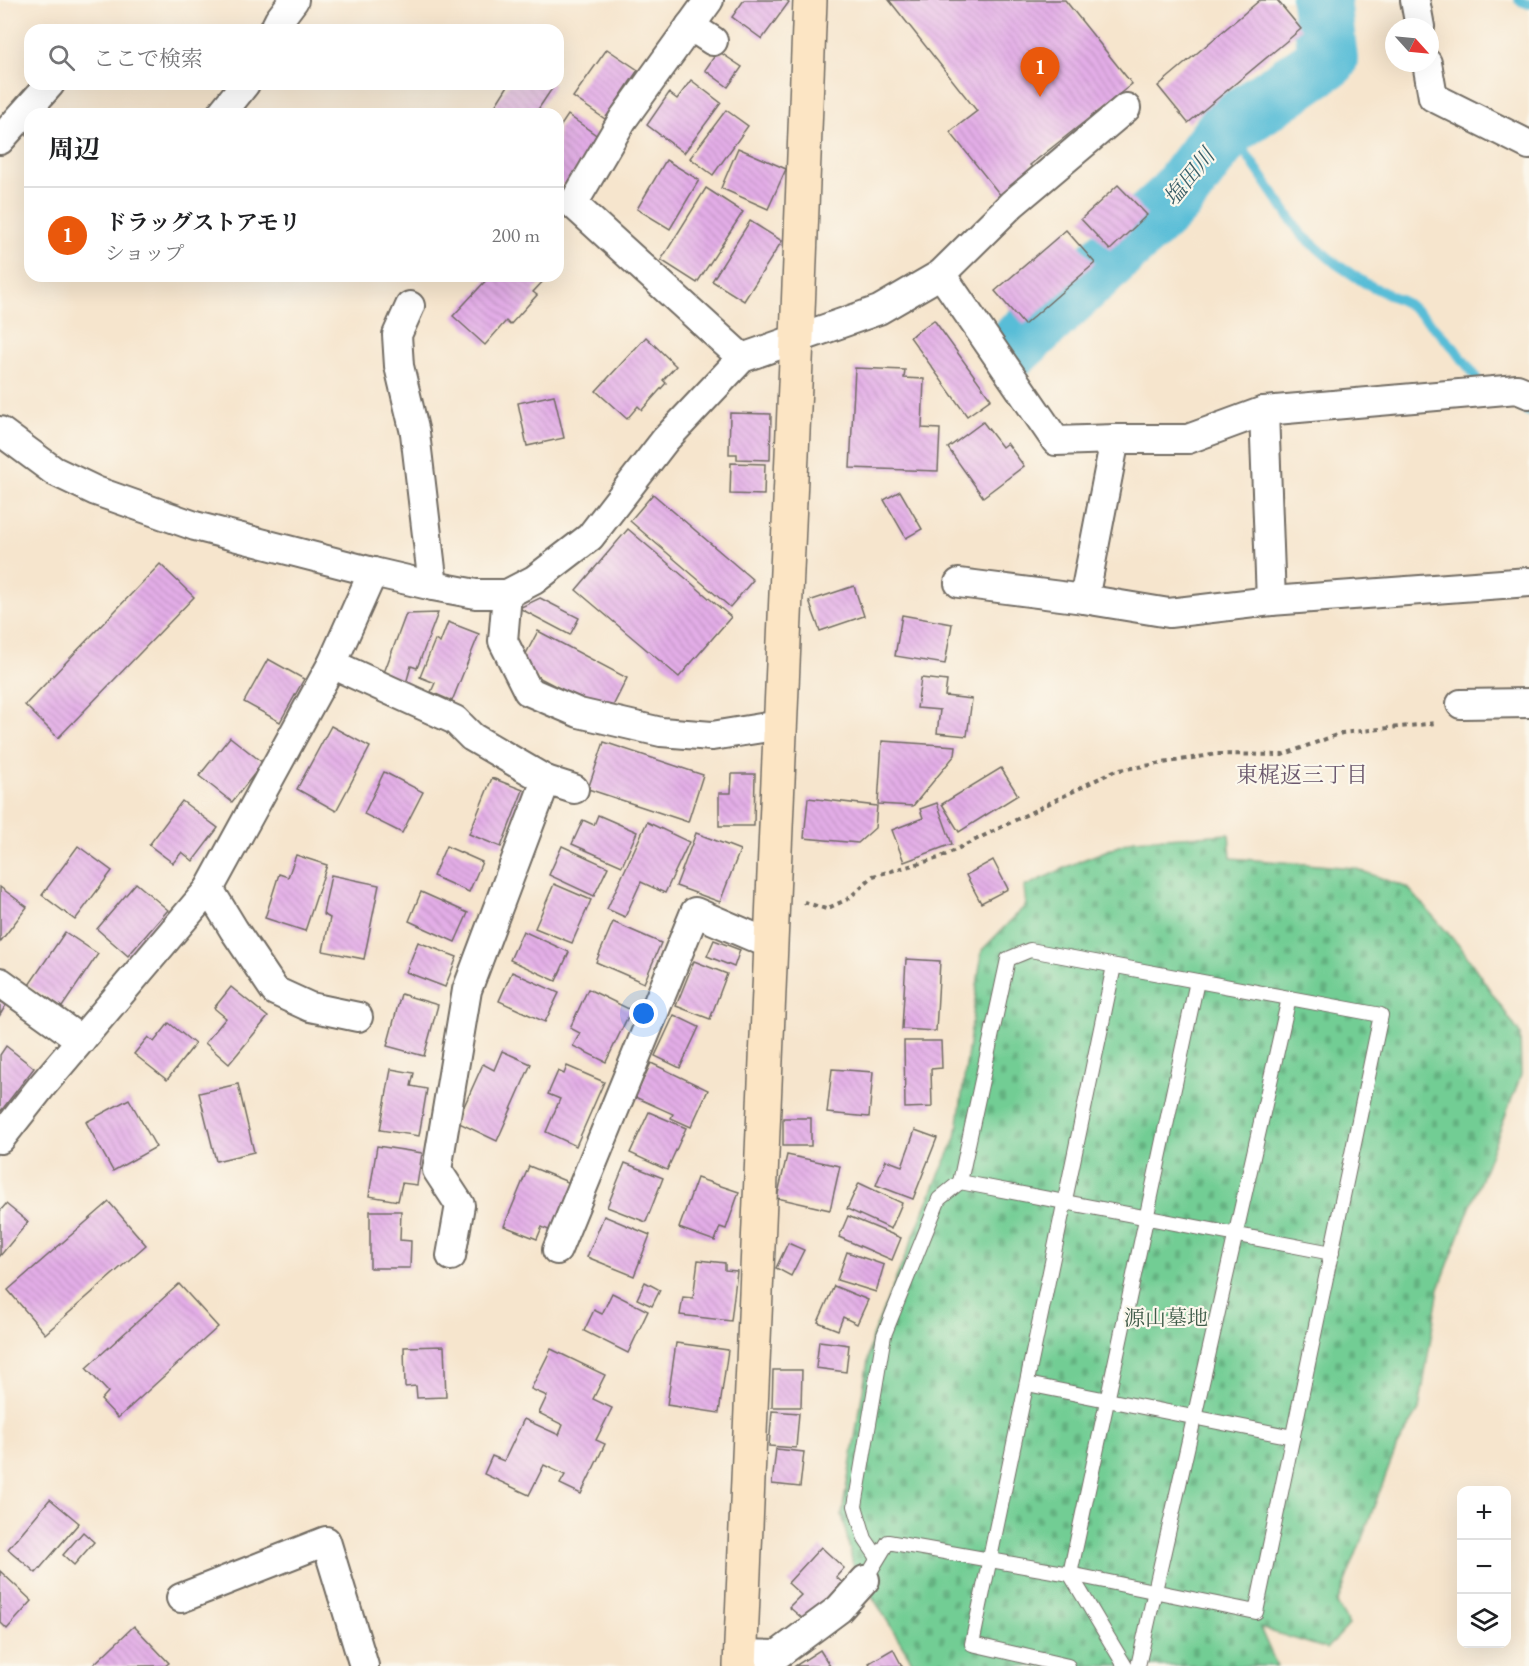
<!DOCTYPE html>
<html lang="ja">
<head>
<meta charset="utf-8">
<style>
  :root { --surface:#fff; --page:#f6f6f6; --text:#202124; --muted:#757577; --line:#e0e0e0; --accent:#ea580c }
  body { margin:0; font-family:"EB Garamond","Noto Serif JP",serif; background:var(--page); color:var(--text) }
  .controls { position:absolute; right:18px; bottom:18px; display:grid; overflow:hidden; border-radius:12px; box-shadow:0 6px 24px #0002 }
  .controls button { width:54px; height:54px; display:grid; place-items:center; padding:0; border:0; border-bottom:2px solid var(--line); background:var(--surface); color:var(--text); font:30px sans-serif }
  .compass { position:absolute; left:1385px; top:18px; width:54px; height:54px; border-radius:50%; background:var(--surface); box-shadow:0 6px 24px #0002; rotate:117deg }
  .you { position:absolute; left:644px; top:1014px; width:21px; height:21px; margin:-15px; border:4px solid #fff; border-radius:50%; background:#1a73e8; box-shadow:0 0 0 9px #1a73e833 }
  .badge { display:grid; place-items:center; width:39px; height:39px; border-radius:50%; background:var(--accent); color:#fff; font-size:20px; font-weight:700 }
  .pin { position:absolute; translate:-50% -50px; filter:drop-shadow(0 2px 3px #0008) }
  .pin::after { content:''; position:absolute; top:32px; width:21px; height:18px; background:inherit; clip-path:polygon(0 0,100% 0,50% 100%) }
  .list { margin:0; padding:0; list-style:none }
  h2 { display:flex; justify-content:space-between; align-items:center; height:78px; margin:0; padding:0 24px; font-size:26px }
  h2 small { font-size:20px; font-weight:400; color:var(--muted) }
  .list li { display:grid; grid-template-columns:39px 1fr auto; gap:18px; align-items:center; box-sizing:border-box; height:96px; padding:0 24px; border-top:2px solid var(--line) }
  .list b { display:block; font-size:22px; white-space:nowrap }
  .list p { margin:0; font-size:20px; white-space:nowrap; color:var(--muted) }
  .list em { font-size:20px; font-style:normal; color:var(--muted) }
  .icon { flex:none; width:33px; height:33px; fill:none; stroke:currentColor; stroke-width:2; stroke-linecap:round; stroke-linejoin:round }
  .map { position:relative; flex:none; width:1529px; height:1666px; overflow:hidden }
  .search { position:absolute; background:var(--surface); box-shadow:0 6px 24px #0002; left:24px; top:24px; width:540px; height:66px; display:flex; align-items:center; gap:15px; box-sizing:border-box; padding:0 21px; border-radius:18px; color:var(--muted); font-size:22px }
  .panel { position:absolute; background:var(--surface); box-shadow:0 6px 24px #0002; left:24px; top:108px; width:540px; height:174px; border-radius:18px }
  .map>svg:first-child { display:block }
  .cemetery { fill:url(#cemetery-stones); stroke:#4e7c60; stroke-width:1.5 }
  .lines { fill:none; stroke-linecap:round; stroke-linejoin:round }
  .stream { stroke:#59bdd7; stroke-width:10 }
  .river { stroke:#59bdd7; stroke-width:60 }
  .building { fill:url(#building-back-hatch) }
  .lane-casing { stroke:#726c64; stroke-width:16 }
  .street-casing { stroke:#726c64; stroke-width:32 }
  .secondary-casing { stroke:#726c64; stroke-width:36 }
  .path { stroke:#726c64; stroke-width:4; stroke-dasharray:4.5 4.5; stroke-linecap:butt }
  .lane { stroke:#fff; stroke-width:14 }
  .street { stroke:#fff; stroke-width:28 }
  .secondary { stroke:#fce5c4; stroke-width:33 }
  .labels { text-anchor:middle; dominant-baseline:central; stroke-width:4.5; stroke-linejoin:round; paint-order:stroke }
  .park-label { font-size:21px; fill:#405c4a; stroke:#fbf7ec }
  .water-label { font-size:22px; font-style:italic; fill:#3b5e67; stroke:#fbf7ec }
  .neighbourhood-label { font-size:22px; fill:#6b586d; stroke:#fbf7ec }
</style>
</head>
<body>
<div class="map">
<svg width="1529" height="1666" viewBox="0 0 1529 1666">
  <defs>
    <pattern id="cemetery-stones" width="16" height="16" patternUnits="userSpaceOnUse" patternTransform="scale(1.5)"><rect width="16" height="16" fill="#72cd94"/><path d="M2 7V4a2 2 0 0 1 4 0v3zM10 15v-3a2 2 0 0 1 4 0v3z" fill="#63b080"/></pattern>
    <pattern id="building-back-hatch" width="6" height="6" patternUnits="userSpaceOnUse" patternTransform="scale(1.5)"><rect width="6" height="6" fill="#e3ade7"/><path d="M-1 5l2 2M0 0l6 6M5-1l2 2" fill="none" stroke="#c395c6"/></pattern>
  </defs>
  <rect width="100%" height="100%" fill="#fbf7ec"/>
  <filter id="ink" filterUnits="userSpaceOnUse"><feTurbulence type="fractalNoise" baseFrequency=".0167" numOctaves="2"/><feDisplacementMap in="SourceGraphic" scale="12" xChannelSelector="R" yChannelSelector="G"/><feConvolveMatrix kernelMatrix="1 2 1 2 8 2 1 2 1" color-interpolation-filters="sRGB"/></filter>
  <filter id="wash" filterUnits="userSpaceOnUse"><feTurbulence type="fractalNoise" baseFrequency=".008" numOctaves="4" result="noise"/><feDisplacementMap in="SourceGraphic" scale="24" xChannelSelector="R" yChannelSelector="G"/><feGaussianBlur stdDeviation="1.35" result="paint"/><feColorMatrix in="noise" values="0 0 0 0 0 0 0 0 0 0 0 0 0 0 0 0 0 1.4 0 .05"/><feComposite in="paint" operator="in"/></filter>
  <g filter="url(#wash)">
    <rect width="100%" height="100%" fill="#f6e5cd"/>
    <path class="cemetery" d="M1229,834L1231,858L1354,868L1408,888L1462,949L1520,1034L1521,1075L1439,1288L1419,1410L1397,1446L1337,1604L1349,1625L1327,1649L1260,1628L1277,1666H915L853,1565L842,1514L872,1337L938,1177L956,1138L982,950L1026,905L1024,887L1080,861L1134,840Z"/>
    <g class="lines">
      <g class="stream">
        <path d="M1519,0L1529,4"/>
        <path d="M1228,127L1301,234L1335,263L1365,283L1406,303L1424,317L1454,348L1476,377"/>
        <path d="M1521,407L1529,412"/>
      </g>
      <path class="river" d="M1014,347L1174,199L1228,127L1328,59L1321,0"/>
    </g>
    <g id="blocks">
      <g class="building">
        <path d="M744,0H786L789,2L762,39L732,17Z"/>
        <path d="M889,0H1065L1132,84L1030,165L1034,169L1001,196L950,132L977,111Z"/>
        <path d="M1260,0H1277L1301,29L1188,123L1158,86Z"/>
        <path d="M607,49L638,70L605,119L573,97Z"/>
        <path d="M718,51L742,67L728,87L705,70Z"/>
        <path d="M691,80L721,103L684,153L647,125L669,93L677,99Z"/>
        <path d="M509,84H555L535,114H490Z"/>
        <path d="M726,110L748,126L713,175L690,158Z"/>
        <path d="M568,115L599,137L566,186L558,180V130Z"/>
        <path d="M738,148L786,169L768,209L721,188Z"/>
        <path d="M666,160L699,180L670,229L637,209Z"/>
        <path d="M1118,185L1147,215L1110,250L1081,219Z"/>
        <path d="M706,188L743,212L697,283L661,260Z"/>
        <path d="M750,221L782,241L744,301L712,281Z"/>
        <path d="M1066,230L1095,263L1024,325L995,291Z"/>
        <path d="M490,276H548L533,292L537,295L510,325L506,321L485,345L453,316Z"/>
        <path d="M934,320L991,399L967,416L910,337Z"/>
        <path d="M646,337L676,366L663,380L666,383L642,410L638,406L627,419L596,391Z"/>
        <path d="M855,368L905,370L904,378L924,379L922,428L940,429L938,471L850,468Z"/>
        <path d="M554,395L564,438L527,446L518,403Z"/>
        <path d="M730,413L771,414L770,460L737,459V454H729Z"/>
        <path d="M983,422L1002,447L1007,443L1024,466L983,497L948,448Z"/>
        <path d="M731,463L765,464L764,495L730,494Z"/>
        <path d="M900,491L922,529L906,538L884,500Z"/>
        <path d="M653,494L753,580L730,607L630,521Z"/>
        <path d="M628,529L731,617L679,677L576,590Z"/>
        <path d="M160,564L194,597L58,738L25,705Z"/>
        <path d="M854,586L864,616L820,631L809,601Z"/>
        <path d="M540,598L579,618L570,635L519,608Z"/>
        <path d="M438,613L417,668L411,666L405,687L382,678L406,614Z"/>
        <path d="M902,615L952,624L945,664L895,656Z"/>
        <path d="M448,622L479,634L452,701L431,692L435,683L420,677L435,640L440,643Z"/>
        <path d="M538,631L627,678L609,714L519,667Z"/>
        <path d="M268,659L304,679L280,722L244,702Z"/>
        <path d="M921,678L947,681L945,696L972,699L967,736L937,733L940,710L917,708Z"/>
        <path d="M331,726L370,747L336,811L297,789Z"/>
        <path d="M230,737L263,763L232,802L199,776Z"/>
        <path d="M882,741L956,746L955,755L913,806L878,804Z"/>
        <path d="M604,742L703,775L688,822L588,789Z"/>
        <path d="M1001,768L1018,795L959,832L942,804Z"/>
        <path d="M384,772L423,792L402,833L364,814Z"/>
        <path d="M732,774H755L754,826H719V793H731Z"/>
        <path d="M492,778L523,790L501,847L469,834Z"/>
        <path d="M808,798L877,806L875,828L858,843L804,838Z"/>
        <path d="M182,801L218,828L193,861L182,852L173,863L149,845Z"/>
        <path d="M937,803L952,844L904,862L892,830L923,818L920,809Z"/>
        <path d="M598,815L637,832L622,866L572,844L583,820L594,825Z"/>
        <path d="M647,822L689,842L665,893L641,882L625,917L607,909Z"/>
        <path d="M696,833L740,850L720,902L676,886Z"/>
        <path d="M78,846L112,871L75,920L42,895Z"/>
        <path d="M446,846L482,862L469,892L433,876Z"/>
        <path d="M562,846L608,867L594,896L549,875Z"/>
        <path d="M296,855L327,865L305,931L265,918L279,874L288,877Z"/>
        <path d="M993,860L1008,889L981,903L966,875Z"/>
        <path d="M331,875L379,885L364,959L323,951L330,918L323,914Z"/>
        <path d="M136,883L168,910L128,956L97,929Z"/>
        <path d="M554,884L591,900L572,943L535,928Z"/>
        <path d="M0,887L27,907L0,942Z"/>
        <path d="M421,892L468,913L455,942L409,921Z"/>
        <path d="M613,922L661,943L644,983L596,962Z"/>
        <path d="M523,931L569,952L556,981L510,960Z"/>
        <path d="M65,932L98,954L62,1007L29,985Z"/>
        <path d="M714,940L740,950L734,967L707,956Z"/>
        <path d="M418,942L457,957L445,987L406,972Z"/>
        <path d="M906,959L940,961L936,1031L902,1029Z"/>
        <path d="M694,961L727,974L710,1019L676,1006Z"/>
        <path d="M512,972L559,993L545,1022L499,1001Z"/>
        <path d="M231,987L268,1017L229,1064L205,1043L226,1018L214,1008Z"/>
        <path d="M588,989L631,1010L606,1062L573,1046L580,1033L570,1028Z"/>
        <path d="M401,994L438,1005L424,1056L387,1046Z"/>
        <path d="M0,1001L6,1005L0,1015Z"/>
        <path d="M674,1015L699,1027L680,1068L655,1056Z"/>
        <path d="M169,1023L195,1044L167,1080L134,1054L148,1037L154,1042Z"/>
        <path d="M904,1041H941L942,1068L931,1069L932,1107L905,1108Z"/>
        <path d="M6,1046L34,1068L1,1111L0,1110V1055Z"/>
        <path d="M502,1051L531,1064L497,1141L457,1122L483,1064L494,1070Z"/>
        <path d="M651,1063L708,1090L691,1127L671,1118L673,1114L635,1097Z"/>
        <path d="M567,1066L604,1082L576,1146L546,1132L560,1099L548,1094L558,1071L564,1074Z"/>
        <path d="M391,1069L414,1073L411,1086L427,1089L419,1136L380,1130Z"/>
        <path d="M832,1069L873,1072L869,1117L827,1113Z"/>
        <path d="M238,1084L254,1152L216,1161L199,1093Z"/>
        <path d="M129,1099L156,1147L113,1171L86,1122Z"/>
        <path d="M649,1112L686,1128L667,1170L630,1153Z"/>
        <rect x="783" y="1118" width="28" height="28"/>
        <path d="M915,1130L937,1138L913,1199L876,1185L886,1160L902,1166Z"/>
        <path d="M377,1146L422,1153L417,1185L402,1183L398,1201L369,1196Z"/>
        <path d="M787,1155L840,1166L830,1210L777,1198Z"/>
        <path d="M625,1163L663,1178L646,1222L607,1207Z"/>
        <path d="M529,1166L575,1185L555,1233L542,1227L537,1239L504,1226Z"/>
        <path d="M697,1178L739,1192L726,1229L720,1227L715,1241L679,1228Z"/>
        <path d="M859,1183L902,1203L891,1229L847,1209Z"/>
        <path d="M109,1202L146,1245L45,1334L8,1290Z"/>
        <path d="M6,1204L28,1222L0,1256V1211Z"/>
        <path d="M370,1211H401L400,1240L411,1241L410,1268H370Z"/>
        <path d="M604,1216L650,1235L634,1276L587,1257Z"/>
        <path d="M848,1216L901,1238L892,1260L839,1237Z"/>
        <path d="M788,1243L804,1250L791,1276L776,1268Z"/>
        <path d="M847,1252L884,1265L876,1292L837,1280Z"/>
        <path d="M698,1260L725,1263V1270L737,1271L731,1321L680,1315L683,1297L693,1298Z"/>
        <path d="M645,1282L660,1290L652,1306L637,1299Z"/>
        <path d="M179,1284L218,1327L118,1418L101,1400L108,1392L86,1368Z"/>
        <path d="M834,1286L868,1300L857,1324L843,1317L838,1330L818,1322Z"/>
        <path d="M612,1293L648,1311L628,1353L584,1331L594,1310L602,1314Z"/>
        <path d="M819,1341L849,1345L846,1372L816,1368Z"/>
        <path d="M676,1343L728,1350L719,1413L667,1405Z"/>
        <path d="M444,1346L446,1397L417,1398L416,1386L405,1387L404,1347Z"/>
        <path d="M551,1349L605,1375L593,1399L612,1408L596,1440L605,1444L581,1494L560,1484L565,1475L544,1465L529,1495L484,1474L492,1456L504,1461L524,1419L559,1435L563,1425L539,1413L547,1396L531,1389Z"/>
        <path d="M773,1370H802L801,1407H772Z"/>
        <path d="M772,1411L799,1413L796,1448L769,1446Z"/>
        <path d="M776,1449L804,1452L800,1487L772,1484Z"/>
        <path d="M50,1499L79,1523L36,1573L8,1549Z"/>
        <path d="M83,1532L94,1542L74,1565L63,1555Z"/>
        <path d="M821,1547L844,1568L836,1577L844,1584L809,1624L789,1607L801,1595L788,1583Z"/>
        <path d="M0,1571L32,1601L7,1629L0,1622Z"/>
        <path d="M134,1626L169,1663L165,1666H92Z"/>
        <path d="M893,1649L902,1666H871L869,1663Z"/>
        <path d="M820,1650L830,1666H795Z"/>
      </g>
    </g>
  </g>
  <g filter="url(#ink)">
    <use href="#blocks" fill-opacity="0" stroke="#726c64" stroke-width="1.5"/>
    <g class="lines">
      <defs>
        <g id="lane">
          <path d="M960,1182L1332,1253"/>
          <path d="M1027,1384L1293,1437"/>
          <path d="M865,1580L888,1542L1070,1574L1256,1612L1381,1015L1030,950L1008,959L960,1182L939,1199L884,1335L855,1506L865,1539L878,1558"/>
          <path d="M1068,1666L972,1644L1114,966"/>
          <path d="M1125,1666L1070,1574L1197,981"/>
          <path d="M1138,1666L1289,998"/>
        </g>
        <g id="street">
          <path d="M709,0L623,119L573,204L742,358"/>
          <path d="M1415,0L1420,27"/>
          <path d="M690,26L713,41"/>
          <path d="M274,30L279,20L294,0"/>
          <path d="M1427,63L1433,97L1529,145"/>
          <path d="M221,114L245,84"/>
          <path d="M0,140L50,84"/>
          <path d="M941,274L1012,204L1126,108"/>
          <path d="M410,306L397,335L399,366L415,433L433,586"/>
          <path d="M1264,411L1271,601"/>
          <path d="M0,431L54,471L96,491L195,526L373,572L433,586L476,594H507L534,580L590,537L665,440L742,358L879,310L941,274L1056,441L1115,439H1188L1264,411L1517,389L1529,394"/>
          <path d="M959,583L1084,599L1169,613L1271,601L1529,582"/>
          <path d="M507,594L503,641L528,691L579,713L661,732L712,736L780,725"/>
          <path d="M1084,599L1115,439"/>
          <path d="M332,664L455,720L472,737L546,780L467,990L437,1170L460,1205L451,1256"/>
          <path d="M1461,704L1529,703"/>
          <path d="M546,780L574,789"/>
          <path d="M209,889L234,930L275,991L310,1007L358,1017"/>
          <path d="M0,982L81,1040"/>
          <path d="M0,1139L41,1087L209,889L332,664L373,572"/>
          <path d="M557,1250L695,912L770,944"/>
          <path d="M181,1598L326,1541L364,1666"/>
          <path d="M740,1654L777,1655L839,1609L865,1580"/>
        </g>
        <path id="secondary" d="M740,1666L797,338L810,0"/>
      </defs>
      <use href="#lane" class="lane-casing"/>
      <use href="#street" class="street-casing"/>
      <use href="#secondary" class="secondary-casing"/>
      <path class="path" d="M804,902L826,909L848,899L873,876L939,858L1114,771L1217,754L1282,755L1342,733L1437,723"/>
      <use href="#lane" class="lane"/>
      <use href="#street" class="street"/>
      <use href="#secondary" class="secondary"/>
    </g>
  </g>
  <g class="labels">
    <g class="park-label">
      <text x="1166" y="1317">源山墓地</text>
    </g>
    <g class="water-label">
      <text transform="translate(1189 177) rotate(-51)">塩田川</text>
    </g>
    <g class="neighbourhood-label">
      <text x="1302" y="774">東梶返三丁目</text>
    </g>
  </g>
</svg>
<div class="controls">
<button>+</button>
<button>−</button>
<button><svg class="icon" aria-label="layers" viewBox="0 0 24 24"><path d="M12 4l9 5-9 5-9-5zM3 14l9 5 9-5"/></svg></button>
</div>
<svg class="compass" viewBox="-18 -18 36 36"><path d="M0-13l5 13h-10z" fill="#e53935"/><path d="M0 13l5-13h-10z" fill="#757577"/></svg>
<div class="you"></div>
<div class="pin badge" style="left:1040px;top:97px">1</div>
<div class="search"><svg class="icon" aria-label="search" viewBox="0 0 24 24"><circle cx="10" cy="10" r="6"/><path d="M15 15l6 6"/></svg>ここで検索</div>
<section class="panel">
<h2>周辺<small></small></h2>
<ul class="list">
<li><span class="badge">1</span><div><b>ドラッグストアモリ</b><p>ショップ</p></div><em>200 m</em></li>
</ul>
</section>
</div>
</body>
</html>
